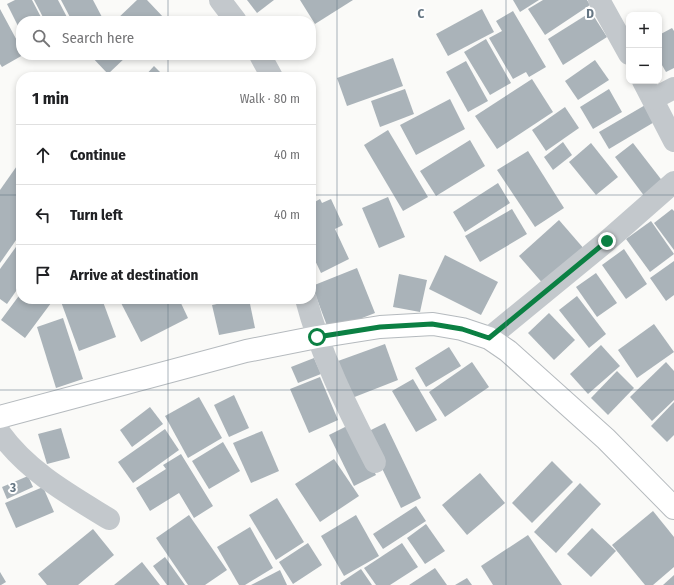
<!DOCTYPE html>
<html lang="en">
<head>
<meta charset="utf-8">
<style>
  :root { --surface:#fff; --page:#f2f2f2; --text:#202124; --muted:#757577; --line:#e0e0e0 }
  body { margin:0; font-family:"Fira Sans Condensed",sans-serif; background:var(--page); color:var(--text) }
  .controls { position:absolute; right:12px; top:12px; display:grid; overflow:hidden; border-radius:8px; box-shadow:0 2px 6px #0003 }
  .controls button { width:36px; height:36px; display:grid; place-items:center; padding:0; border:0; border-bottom:1px solid var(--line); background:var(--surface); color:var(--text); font:20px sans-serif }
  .stop { position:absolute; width:12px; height:12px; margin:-9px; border:3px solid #0b8043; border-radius:50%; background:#fff }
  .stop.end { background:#0b8043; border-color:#fff; box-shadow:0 1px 4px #0008 }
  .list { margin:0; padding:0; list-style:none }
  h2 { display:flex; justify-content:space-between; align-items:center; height:52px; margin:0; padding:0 16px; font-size:17px }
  h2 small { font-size:13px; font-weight:400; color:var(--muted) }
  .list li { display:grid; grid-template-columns:26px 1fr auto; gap:12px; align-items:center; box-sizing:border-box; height:60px; padding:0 16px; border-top:1px solid var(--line) }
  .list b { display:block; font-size:15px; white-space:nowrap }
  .list em { font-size:13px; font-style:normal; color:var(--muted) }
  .icon { flex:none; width:22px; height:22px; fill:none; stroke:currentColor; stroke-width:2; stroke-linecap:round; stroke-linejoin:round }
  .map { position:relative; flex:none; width:674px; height:585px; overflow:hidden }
  .search { position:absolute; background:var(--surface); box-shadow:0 2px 6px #0003; left:16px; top:16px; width:300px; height:44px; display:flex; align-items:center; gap:10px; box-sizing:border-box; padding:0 14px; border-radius:16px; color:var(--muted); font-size:15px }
  .panel { position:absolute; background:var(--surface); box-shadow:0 2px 6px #0003; left:16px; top:72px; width:300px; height:232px; border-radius:16px }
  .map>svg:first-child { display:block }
  .building { fill:#aab3b9 }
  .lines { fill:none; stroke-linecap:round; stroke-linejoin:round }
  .primary-casing { stroke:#b5babe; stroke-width:24 }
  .minor { stroke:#c3c8cc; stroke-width:22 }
  .primary { stroke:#fff; stroke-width:22 }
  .route { stroke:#0b8043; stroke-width:5 }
  .grid { fill:none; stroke:#657683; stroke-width:1; stroke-opacity:0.55 }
  .grid-label { font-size:13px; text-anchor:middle; font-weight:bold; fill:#657683; stroke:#fff; stroke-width:4; stroke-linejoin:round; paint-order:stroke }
</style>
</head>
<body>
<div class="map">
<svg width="674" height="585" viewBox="0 0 674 585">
  <rect width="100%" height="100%" fill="#fafaf8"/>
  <g class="building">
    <path d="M15,0H32L43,21H21V32L7,4Z"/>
    <path d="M34,0H58L69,21H45Z"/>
    <path d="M61,0H93L103,19L99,21H72Z"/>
    <path d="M137,0H147L165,19L162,21H115Z"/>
    <path d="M247,0H274L257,13Z"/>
    <path d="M300,0H353L315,24Z"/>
    <path d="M513,0H539L520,12Z"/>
    <path d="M543,0H587L590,5L545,35L528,9Z"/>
    <path d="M0,9L21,48V55H23L2,67L0,64Z"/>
    <path d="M482,9L494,32L448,56L436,34Z"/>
    <path d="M513,11L546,67L529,77L526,72L513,79L489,38L502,31L496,21Z"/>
    <path d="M591,12L607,37L563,65L548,39Z"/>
    <path d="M672,28L674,31V68L666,72L659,60V35Z"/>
    <path d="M486,39L511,83L490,95L464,52Z"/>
    <path d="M90,55H128L108,74Z"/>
    <path d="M393,58L403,86L347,106L337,78Z"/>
    <path d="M595,60L609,80L578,100L565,81Z"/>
    <path d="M466,61L488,101L468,112L446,72Z"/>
    <path d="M154,66L165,77H144Z"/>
    <path d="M532,79L553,112L497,149L475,116Z"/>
    <path d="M405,89L414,114L380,127L371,101Z"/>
    <path d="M609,89L622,112L593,129L580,107Z"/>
    <path d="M450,99L465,129L416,155L400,125Z"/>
    <path d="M647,104L656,121L609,149L599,132Z"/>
    <path d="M565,107L579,128L546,151L532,130Z"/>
    <path d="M388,130L428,197L403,211L364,145Z"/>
    <path d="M470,140L485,166L436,196L420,171Z"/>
    <path d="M563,142L572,155L553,170L544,157Z"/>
    <path d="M591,143L618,177L596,195L569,162Z"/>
    <path d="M633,143L667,187L648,201L615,157Z"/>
    <path d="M528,151L564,208L535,227L497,170Z"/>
    <path d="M19,163L21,164V233L0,263V190Z"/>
    <path d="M498,183L510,203L465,232L453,212Z"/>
    <path d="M388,197L405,237L379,248L362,208Z"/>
    <path d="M320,199L322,203L331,199L343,225L335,229L349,259L321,273L311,252V204Z"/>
    <path d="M512,209L527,234L480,262L465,236Z"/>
    <path d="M672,209L674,211V250L654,223Z"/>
    <path d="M559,220L585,250L545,286L519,256Z"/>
    <path d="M651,221L674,254L650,272L626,239Z"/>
    <path d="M21,240V284L7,304L0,299V269Z"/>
    <path d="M624,249L647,284L626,299L602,265Z"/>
    <path d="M445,255L498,282L481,315L429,289Z"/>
    <path d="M674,261V295L666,301L650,278Z"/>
    <path d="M357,268L375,313L329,331L312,286Z"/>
    <path d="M596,273L617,303L597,317L576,287Z"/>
    <path d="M399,274L427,280L420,312L393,307Z"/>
    <path d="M21,293V299H54L25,338L1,320Z"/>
    <path d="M577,296L606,334L589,348L559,310Z"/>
    <path d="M60,299H102L116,337L79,351Z"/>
    <path d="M119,299H179L188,318L141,342Z"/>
    <path d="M241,299H249L255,328L219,335L212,305Z"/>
    <path d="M549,313L575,340L554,360L528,333Z"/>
    <path d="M63,318L83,379L56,388L37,327Z"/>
    <path d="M654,324L674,352L637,378L618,350Z"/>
    <path d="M385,344L398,380L352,398L338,361Z"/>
    <path d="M601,345L620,366L588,394L570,374Z"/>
    <path d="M449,347L461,366L426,387L415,368Z"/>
    <path d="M314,358L321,374L298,383L291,367Z"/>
    <path d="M472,362L489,387L445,417L429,392Z"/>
    <path d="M666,362L674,371V400L652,421L630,397Z"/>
    <path d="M617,371L634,388L608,415L591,398Z"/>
    <path d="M320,377L338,420L309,433L290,389Z"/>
    <path d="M413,379L437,420L416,432L392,391Z"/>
    <path d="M234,395L249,428L229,437L214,405Z"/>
    <path d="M199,397L222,438L188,458L165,416Z"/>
    <path d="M674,402V435L667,442L651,426Z"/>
    <path d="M150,407L163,424L132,447L120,430Z"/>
    <path d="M385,423L421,498L401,508L365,433Z"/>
    <path d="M351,424L376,475L354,486L329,435Z"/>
    <path d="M61,428L70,458L47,464L38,434Z"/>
    <path d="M165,429L179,450L133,483L118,462Z"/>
    <path d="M262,431L279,471L251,483L233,443Z"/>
    <path d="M223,442L240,471L209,489L192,461Z"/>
    <path d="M181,454L213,506L194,518L179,493L150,511L136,488L166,469L163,465Z"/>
    <path d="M334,459L359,496L320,522L295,484Z"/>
    <path d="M552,461L573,482L532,523L512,503Z"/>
    <path d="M480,473L505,503L467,535L442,505Z"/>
    <path d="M28,476L33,487L7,499L2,487Z"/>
    <path d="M580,483L601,504L556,553L534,532Z"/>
    <path d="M43,487L54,512L16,528L5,503Z"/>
    <path d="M277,498L304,542L276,560L249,515Z"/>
    <path d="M416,506L426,521L383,549L373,534Z"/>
    <path d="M653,511L674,537V567L653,585H645L612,545Z"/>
    <path d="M189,515L227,570L205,585H188L156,538Z"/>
    <path d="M356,515L379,556L344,576L321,536Z"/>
    <path d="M426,524L445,551L425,564L407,538Z"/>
    <path d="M250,527L273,568L245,585H239L217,547Z"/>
    <path d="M592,528L616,551L591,577L567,554Z"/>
    <path d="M93,529L114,555L78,585H47L38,574Z"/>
    <path d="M528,535L562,585H493L481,566Z"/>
    <path d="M308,543L322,565L293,584L279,562Z"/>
    <path d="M402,543L418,567L390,585H376L364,568Z"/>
    <path d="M165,557L185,585H167L153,566Z"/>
    <path d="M142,562L160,585H114Z"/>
    <path d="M435,568L447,585H409Z"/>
    <path d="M361,569L372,585H341L340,583Z"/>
    <path d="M280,570L287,585H251Z"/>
    <path d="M0,572L6,582L1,585H0Z"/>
    <path d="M674,575V585H663Z"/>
    <path d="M467,578L472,585H455Z"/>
  </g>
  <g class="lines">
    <defs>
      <path id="primary" d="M0,417L246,351L317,337L380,327L433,324L462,329L489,338L508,351L606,439L674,508"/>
    </defs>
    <use href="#primary" class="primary-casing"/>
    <g class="minor">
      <path d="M220,0L236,21"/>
      <path d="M599,0L629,54"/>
      <path d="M260,55L272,77"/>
      <path d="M643,81L674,141"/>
      <path d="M653,99L674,88"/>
      <path d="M306,299C321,357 348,409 375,462"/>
      <path d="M489,338L607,241L674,182"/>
      <path d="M0,433C28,472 70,495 109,519"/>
    </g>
    <use href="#primary" class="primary"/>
  </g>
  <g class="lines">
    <path class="route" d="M317,337L380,327L432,324L462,329L489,338L607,241"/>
  </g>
  <path class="grid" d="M168,0V21M337,0V585M506,0V585M168,55V77M0,195H21M311,195H674M168,299V585M0,390H674"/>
  <g class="grid-label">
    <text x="421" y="18">C</text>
    <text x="590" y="18">D</text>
    <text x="13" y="492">3</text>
  </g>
</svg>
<div class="controls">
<button>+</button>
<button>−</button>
</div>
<div class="stop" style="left:317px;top:337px"></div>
<div class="stop end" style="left:607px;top:241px"></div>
<div class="search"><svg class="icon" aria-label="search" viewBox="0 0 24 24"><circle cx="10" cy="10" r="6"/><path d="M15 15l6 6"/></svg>Search here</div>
<section class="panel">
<h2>1 min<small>Walk · 80 m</small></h2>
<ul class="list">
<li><svg class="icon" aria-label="ahead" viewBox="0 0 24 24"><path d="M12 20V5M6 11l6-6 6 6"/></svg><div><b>Continue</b></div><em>40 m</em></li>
<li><svg class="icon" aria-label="left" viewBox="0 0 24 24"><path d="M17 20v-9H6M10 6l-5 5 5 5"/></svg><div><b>Turn left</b></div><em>40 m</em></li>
<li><svg class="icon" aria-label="arrive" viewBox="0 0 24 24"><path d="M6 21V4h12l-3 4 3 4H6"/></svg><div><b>Arrive at destination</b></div></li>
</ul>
</section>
</div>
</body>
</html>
